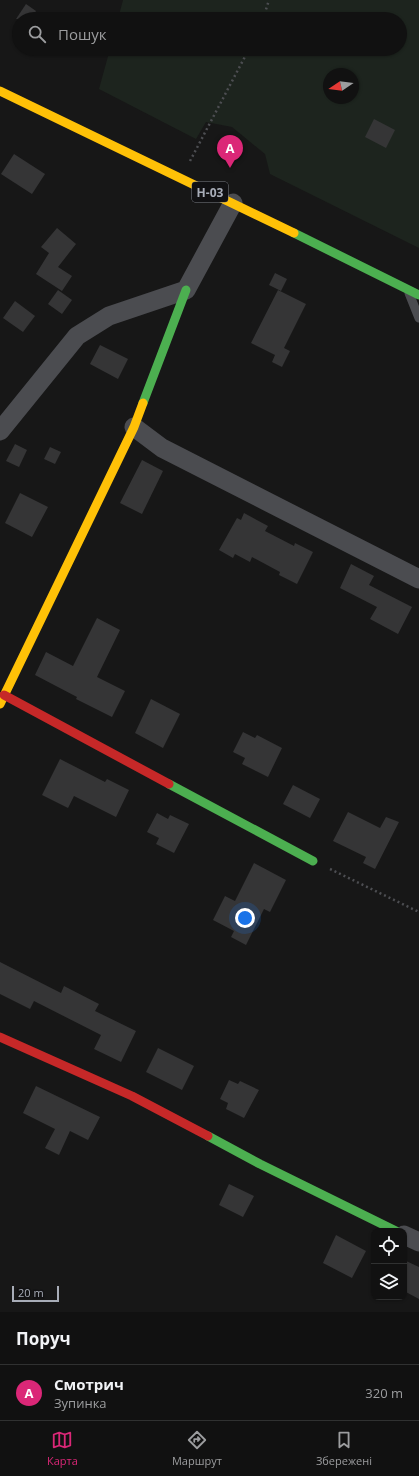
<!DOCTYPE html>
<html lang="uk">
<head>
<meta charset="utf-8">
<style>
  :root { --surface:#111; --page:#1a1a1a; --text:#f1f3f6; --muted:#9c9d9f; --line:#303131; --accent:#db2777 }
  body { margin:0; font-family:"Open Sans",sans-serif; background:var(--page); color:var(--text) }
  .controls { position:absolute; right:12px; bottom:12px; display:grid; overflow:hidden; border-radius:8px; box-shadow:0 1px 3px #0004 }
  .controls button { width:36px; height:36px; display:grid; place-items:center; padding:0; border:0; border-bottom:1px solid var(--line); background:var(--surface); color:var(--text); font:20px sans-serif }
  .compass { position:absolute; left:323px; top:68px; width:36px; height:36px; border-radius:50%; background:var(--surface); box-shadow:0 1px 3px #0004; rotate:257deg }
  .scale { position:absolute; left:12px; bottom:10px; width:47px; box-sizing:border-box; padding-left:4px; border:2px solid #a8adb8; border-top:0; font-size:11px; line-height:14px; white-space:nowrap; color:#a8adb8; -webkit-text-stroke:3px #111113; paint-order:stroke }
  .you { position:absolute; left:245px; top:918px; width:14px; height:14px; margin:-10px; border:3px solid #fff; border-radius:50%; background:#1a73e8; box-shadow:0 0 0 6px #1a73e833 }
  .badge { display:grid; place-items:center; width:26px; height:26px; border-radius:50%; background:var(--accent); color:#fff; font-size:13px; font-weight:700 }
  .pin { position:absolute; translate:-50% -33px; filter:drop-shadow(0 1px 2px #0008) }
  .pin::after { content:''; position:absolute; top:21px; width:14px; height:12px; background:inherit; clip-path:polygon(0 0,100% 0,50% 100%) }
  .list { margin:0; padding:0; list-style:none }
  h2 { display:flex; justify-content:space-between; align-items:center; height:52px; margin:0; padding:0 16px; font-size:17px }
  h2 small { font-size:13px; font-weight:400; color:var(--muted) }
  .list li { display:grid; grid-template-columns:26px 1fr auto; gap:12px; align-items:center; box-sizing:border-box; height:56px; padding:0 16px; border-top:1px solid var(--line) }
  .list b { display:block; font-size:15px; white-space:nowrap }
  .list p { margin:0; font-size:13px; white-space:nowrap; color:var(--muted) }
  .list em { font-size:13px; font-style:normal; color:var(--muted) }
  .icon { flex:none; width:22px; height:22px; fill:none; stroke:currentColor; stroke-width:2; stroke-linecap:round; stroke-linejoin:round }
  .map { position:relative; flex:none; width:419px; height:1312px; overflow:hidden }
  .search { position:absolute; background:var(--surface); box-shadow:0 1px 3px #0004; left:12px; right:12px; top:12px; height:44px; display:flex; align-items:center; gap:10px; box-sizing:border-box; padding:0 14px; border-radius:22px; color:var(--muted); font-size:15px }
  .sheet { height:108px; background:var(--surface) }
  nav { display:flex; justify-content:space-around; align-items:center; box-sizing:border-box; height:56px; border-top:1px solid var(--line); background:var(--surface); font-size:11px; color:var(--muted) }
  nav a { display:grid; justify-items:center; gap:2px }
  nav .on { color:var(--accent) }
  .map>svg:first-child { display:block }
  .green { fill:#1d241e; fill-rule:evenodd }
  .building { fill:#353536 }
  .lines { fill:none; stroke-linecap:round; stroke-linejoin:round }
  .path { stroke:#4d4e52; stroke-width:2.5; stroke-dasharray:2 3; stroke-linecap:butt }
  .lane { stroke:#4b4c50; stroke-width:9 }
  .street { stroke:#4b4c50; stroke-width:19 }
  .fast { stroke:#4caf50; stroke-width:9 }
  .slow { stroke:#ffc107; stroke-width:9 }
  .jam { stroke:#c62828; stroke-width:9 }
  .labels { text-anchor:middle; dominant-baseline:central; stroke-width:3; stroke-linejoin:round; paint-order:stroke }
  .shield { fill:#111113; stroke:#7b7e86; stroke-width:1 }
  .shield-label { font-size:12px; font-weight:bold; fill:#a8adb8 }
</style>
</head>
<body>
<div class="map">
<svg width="419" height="1312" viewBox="0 0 419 1312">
  <rect width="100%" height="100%" fill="#171717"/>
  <path class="green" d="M123,0H419V248L270,174L265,154L232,127L206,122L196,139L99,89L110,49H400V19H118ZM329,74H353V98H329Z"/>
  <g class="building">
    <path d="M26,4L36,11L31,19H16Z"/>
    <path d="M374,119L395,130L386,148L365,137Z"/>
    <path d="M14,154L45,174L32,194L1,174Z"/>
    <path d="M57,228L76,244L58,267L72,276L62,291L36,274L49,253L41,247Z"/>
    <path d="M275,273L287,279L281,291L269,285Z"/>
    <path d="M58,290L72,300L62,314L48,304Z"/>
    <path d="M278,290L306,304L284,348L290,351L282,367L272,362L275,355L251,343Z"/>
    <path d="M15,301L35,316L23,332L3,318Z"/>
    <path d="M100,345L128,359L118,379L90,364Z"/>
    <path d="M15,444L27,450L19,467L6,461Z"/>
    <path d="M50,447L61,452L55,464L44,459Z"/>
    <path d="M142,460L163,471L142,514L120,503Z"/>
    <path d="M20,493L48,507L32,537L5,523Z"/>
    <path d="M244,513L268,526L265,531L294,546L295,543L313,552L297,584L279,575L280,572L252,557L250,562L235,554L233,558L219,550L237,518L241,520Z"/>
    <path d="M351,564L374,576L369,585L412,607L398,634L370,619L377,607L340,588Z"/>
    <path d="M97,618L120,630L97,677L125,691L112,717L76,699L77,697L35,675L46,652L73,666Z"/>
    <path d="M151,699L180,714L163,748L135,733Z"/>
    <path d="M243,732L255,738L257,735L282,748L268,777L242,764L245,758L233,752Z"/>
    <path d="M60,759L105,782L107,779L129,790L116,817L74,796L68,808L42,795Z"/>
    <path d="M293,785L320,799L310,818L283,804Z"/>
    <path d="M348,812L380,828L386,817L399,822L375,869L363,863L366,857L333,841Z"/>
    <path d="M157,813L168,819L170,815L189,824L174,853L156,844L159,838L147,832Z"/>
    <path d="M254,863L286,880L270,912L264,909L246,945L231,937L234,931L213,920L225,896L235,901Z"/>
    <path d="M0,962L61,993L64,986L99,1004L95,1011L136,1031L121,1062L94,1049L101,1035L34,1001L30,1009L0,994Z"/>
    <path d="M158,1048L194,1066L182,1090L146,1072Z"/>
    <path d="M229,1080L238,1084L240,1081L259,1090L244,1118L226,1109L228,1103L220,1099Z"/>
    <path d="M36,1086L100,1117L88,1140L70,1131L59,1155L45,1148L55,1129L23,1113Z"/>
    <path d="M229,1184L254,1196L243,1217L219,1205Z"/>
    <path d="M336,1235L366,1251L352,1278L323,1263Z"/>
    <path d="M404,1260L419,1267V1299L404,1291Z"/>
  </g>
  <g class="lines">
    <g class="path">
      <path d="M263,19L269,0"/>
      <path d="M190,161L249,49"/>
      <path d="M330,869L419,912"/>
    </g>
    <path class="lane" d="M409,293L419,318"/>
    <g class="street">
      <path d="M134,427L162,448L419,579"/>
      <path d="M0,431L77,336L109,316L186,290L233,203"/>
      <path d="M404,1235L419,1242"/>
    </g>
    <g class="fast">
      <path d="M294,233L419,295"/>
      <path d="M143,403L186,290"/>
      <path d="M169,784L313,861"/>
      <path d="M208,1136L260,1164L396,1231"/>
    </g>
    <g class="slow">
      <path d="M0,91L294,233"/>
      <path d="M0,704L134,427L143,403"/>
    </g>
    <g class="jam">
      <path d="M4,695L169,784"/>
      <path d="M0,1037L132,1096L208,1136"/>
    </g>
  </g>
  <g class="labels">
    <rect class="shield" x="192" y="182" width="36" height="20" rx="3"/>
    <g class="shield-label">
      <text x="210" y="192">Н-03</text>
    </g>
  </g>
</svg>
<div class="controls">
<button><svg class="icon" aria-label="locate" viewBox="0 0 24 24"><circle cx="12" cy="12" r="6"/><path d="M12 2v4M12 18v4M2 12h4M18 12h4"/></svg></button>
<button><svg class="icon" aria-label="layers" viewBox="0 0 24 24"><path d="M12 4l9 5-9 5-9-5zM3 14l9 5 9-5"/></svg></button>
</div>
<svg class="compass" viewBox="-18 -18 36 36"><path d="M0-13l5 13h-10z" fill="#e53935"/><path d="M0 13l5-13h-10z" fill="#9c9d9f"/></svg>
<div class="scale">20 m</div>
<div class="you"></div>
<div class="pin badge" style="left:230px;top:168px">A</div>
<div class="search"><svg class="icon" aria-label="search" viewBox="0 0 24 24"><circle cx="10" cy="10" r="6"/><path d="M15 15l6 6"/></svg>Пошук</div>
</div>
<section class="sheet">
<h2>Поруч<small></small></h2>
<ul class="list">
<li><span class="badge">A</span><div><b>Смотрич</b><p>Зупинка</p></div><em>320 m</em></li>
</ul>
</section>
<nav>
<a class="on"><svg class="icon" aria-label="map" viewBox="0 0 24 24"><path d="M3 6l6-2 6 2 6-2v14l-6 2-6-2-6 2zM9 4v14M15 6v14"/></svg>Карта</a>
<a><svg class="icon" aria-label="directions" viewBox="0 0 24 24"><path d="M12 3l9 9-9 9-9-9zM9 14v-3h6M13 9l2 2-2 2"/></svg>Маршрут</a>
<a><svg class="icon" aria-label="saved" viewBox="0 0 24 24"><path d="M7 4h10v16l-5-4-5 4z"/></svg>Збережені</a>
</nav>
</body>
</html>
